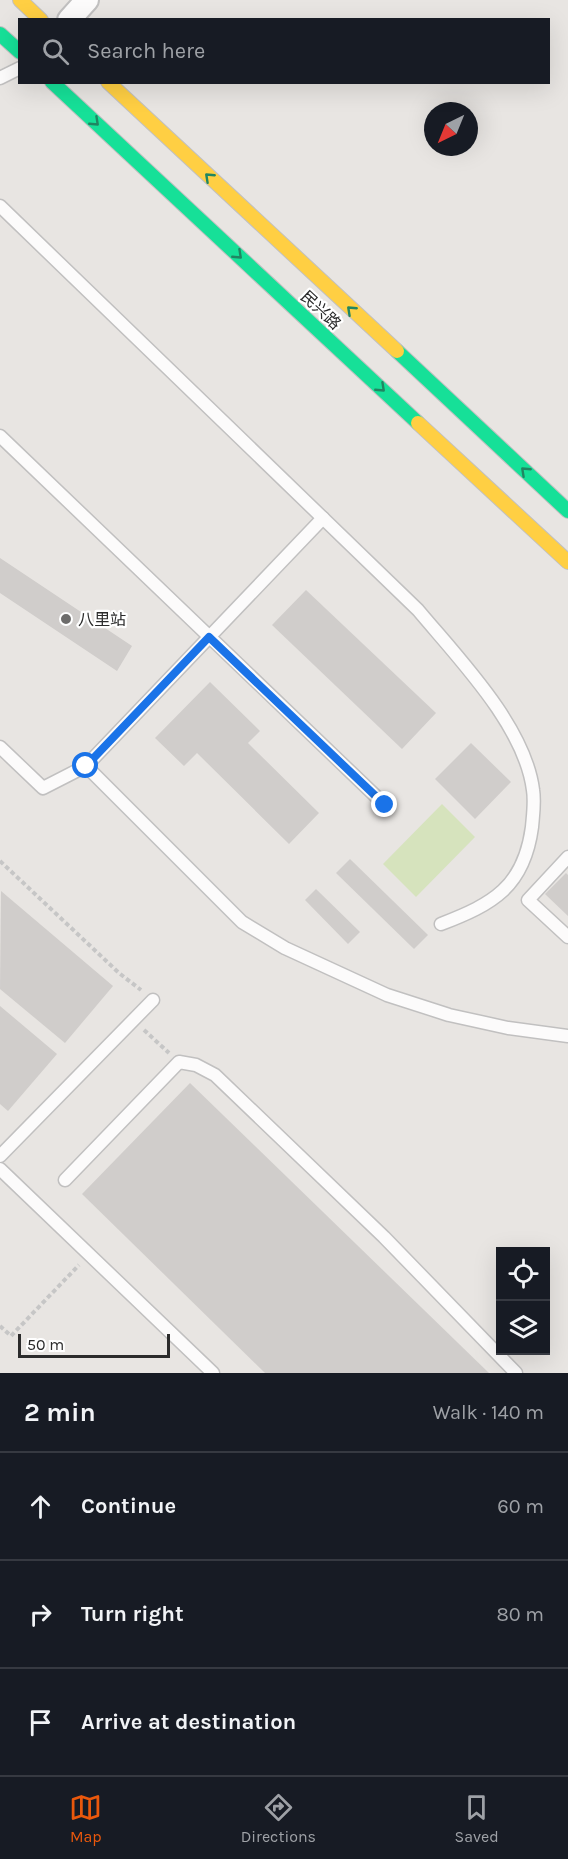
<!DOCTYPE html>
<html lang="en">
<head>
<meta charset="utf-8">
<style>
  :root { --surface:#171b24; --page:#20242c; --text:#f1f3f6; --muted:#9ea1a6; --line:#363941; --accent:#ea580c }
  body { margin:0; font-family:Karla,"Noto Sans SC",sans-serif; background:var(--page); color:var(--text) }
  .controls { position:absolute; right:18px; bottom:18px; display:grid; overflow:hidden; border-radius:0px; box-shadow:0 6px 24px #0002 }
  .controls button { width:54px; height:54px; display:grid; place-items:center; padding:0; border:0; border-bottom:2px solid var(--line); background:var(--surface); color:var(--text); font:30px sans-serif }
  .compass { position:absolute; left:424px; top:102px; width:54px; height:54px; border-radius:50%; background:var(--surface); box-shadow:0 6px 24px #0002; rotate:223deg }
  .scale { position:absolute; left:18px; bottom:15px; width:152px; box-sizing:border-box; padding-left:6px; border:3px solid #2b2b2b; border-top:0; font-size:16px; line-height:21px; white-space:nowrap; color:#2b2b2b; -webkit-text-stroke:4px #fff; paint-order:stroke }
  .stop { position:absolute; width:18px; height:18px; margin:-14px; border:4px solid #1a73e8; border-radius:50%; background:#fff }
  .stop.end { background:#1a73e8; border-color:#fff; box-shadow:0 2px 6px #0008 }
  .list { margin:0; padding:0; list-style:none }
  h2 { display:flex; justify-content:space-between; align-items:center; height:78px; margin:0; padding:0 24px; font-size:26px }
  h2 small { font-size:20px; font-weight:400; color:var(--muted) }
  .list li { display:grid; grid-template-columns:39px 1fr auto; gap:18px; align-items:center; box-sizing:border-box; height:108px; padding:0 24px; border-top:2px solid var(--line) }
  .list b { display:block; font-size:22px; white-space:nowrap }
  .list em { font-size:20px; font-style:normal; color:var(--muted) }
  .icon { flex:none; width:33px; height:33px; fill:none; stroke:currentColor; stroke-width:2; stroke-linecap:round; stroke-linejoin:round }
  .map { position:relative; flex:none; width:568px; height:1373px; overflow:hidden }
  .search { position:absolute; background:var(--surface); box-shadow:0 6px 24px #0002; left:18px; right:18px; top:18px; height:66px; display:flex; align-items:center; gap:15px; box-sizing:border-box; padding:0 21px; border-radius:0px; color:var(--muted); font-size:22px }
  .sheet { height:402px; background:var(--surface) }
  nav { display:flex; justify-content:space-around; align-items:center; box-sizing:border-box; height:84px; border-top:2px solid var(--line); background:var(--surface); font-size:16px; color:var(--muted) }
  nav a { display:grid; justify-items:center; gap:3px }
  nav .on { color:var(--accent) }
  .map>svg:first-child { display:block }
  .pitch { fill:#d6e3bd }
  .building { fill:#d0cdcb }
  .lines { fill:none; stroke-linecap:round; stroke-linejoin:round }
  .lane-casing { stroke:#c1c0c0; stroke-width:15 }
  .street-casing { stroke:#c1c0c0; stroke-width:26 }
  .fast-casing { stroke:#c1c0c0; stroke-width:16 }
  .slow-casing { stroke:#c1c0c0; stroke-width:16 }
  .path { stroke:#c6c6c6; stroke-width:4; stroke-dasharray:4.5 3; stroke-linecap:butt }
  .lane { stroke:#fcfbfb; stroke-width:12 }
  .street { stroke:#fcfbfb; stroke-width:22 }
  .fast { stroke:#16e098; stroke-width:14 }
  .slow { stroke:#ffcf43; stroke-width:14 }
  .oneway { stroke:#208662 }
  .route { stroke:#1a73e8; stroke-width:8 }
  .poi-dot { fill:#6d6c6b; stroke:#fff; stroke-width:2 }
  .labels { text-anchor:middle; dominant-baseline:central; stroke-width:4.5; stroke-linejoin:round; paint-order:stroke }
  .street-label { font-size:16px; fill:#2b2b2b; stroke:#fff }
  .poi-label { font-size:16px; fill:#2b2b2b; stroke:#fff; text-anchor:start }
</style>
</head>
<body>
<div class="map">
<svg width="568" height="1373" viewBox="0 0 568 1373">
  <rect width="100%" height="100%" fill="#e8e5e2"/>
  <path class="pitch" d="M442,804L475,837L416,897L383,864Z"/>
  <g class="building">
    <path d="M0,558L132,646L117,671L0,593Z"/>
    <path d="M306,590L436,713L402,749L272,625Z"/>
    <path d="M210,682L260,731L248,743L319,813L289,844L197,753L184,766L155,738Z"/>
    <path d="M471,743L511,782L475,819L435,779Z"/>
    <path d="M350,859L428,935L414,949L336,873Z"/>
    <path d="M566,873L568,875V916L545,894Z"/>
    <path d="M316,889L360,932L348,944L305,900Z"/>
    <path d="M1,891L113,986L65,1043L0,989Z"/>
    <path d="M0,1006L57,1054L8,1111L0,1104Z"/>
    <path d="M190,1083L489,1373H265L82,1194Z"/>
  </g>
  <g class="lines">
    <defs>
      <g id="lane">
        <path d="M0,78L20,68"/>
        <path d="M0,206L418,610C458,658 525,726 533,790C535,802 533,815 532,827C524,887 493,904 441,924"/>
        <path d="M0,436L385,805"/>
        <path d="M0,747L43,788L86,766L323,518"/>
        <path d="M86,766L242,922L285,948L387,995L449,1015L508,1028L568,1036"/>
        <path d="M568,857L528,900L568,937"/>
        <path d="M0,1156L153,1000"/>
        <path d="M0,1169L213,1373"/>
        <path d="M65,1180L179,1062L196,1065L215,1075L384,1237L516,1373"/>
      </g>
      <path id="street" d="M69,20L87,0"/>
      <g id="fast">
        <path d="M0,34L20,52"/>
        <path d="M52,82L418,423"/>
        <path d="M397,351L568,511"/>
      </g>
      <g id="slow">
        <path d="M20,0L41,20"/>
        <path d="M108,82L397,351"/>
        <path d="M418,423L568,562"/>
      </g>
    </defs>
    <use href="#lane" class="lane-casing"/>
    <use href="#street" class="street-casing"/>
    <use href="#fast" class="fast-casing"/>
    <use href="#slow" class="slow-casing"/>
    <g class="path">
      <path d="M0,861L119,973L141,990"/>
      <path d="M144,1030L169,1053"/>
      <path d="M0,1326L11,1336L79,1265"/>
    </g>
    <use href="#lane" class="lane"/>
    <use href="#street" class="street"/>
    <use href="#fast" class="fast"/>
    <use href="#slow" class="slow"/>
  </g>
  <defs><path id="oneway-chevron" d="M-2-3.5L2.5 0L-2 3.5" fill="none" stroke-width="1.6" stroke-linecap="round" stroke-linejoin="round" transform="scale(1.5)"/></defs>
  <g class="oneway">
    <use href="#oneway-chevron" transform="translate(95 122) rotate(43)"/>
    <use href="#oneway-chevron" transform="translate(209 177) rotate(-137)"/>
    <use href="#oneway-chevron" transform="translate(238 255) rotate(43)"/>
    <use href="#oneway-chevron" transform="translate(351 310) rotate(-137)"/>
    <use href="#oneway-chevron" transform="translate(381 388) rotate(43)"/>
    <use href="#oneway-chevron" transform="translate(525 471) rotate(-137)"/>
  </g>
  <g class="lines">
    <path class="route" d="M86,766L209,637L385,805"/>
  </g>
  <circle class="poi-dot" cx="66" cy="619" r="6"/>
  <g class="labels">
    <g class="street-label">
      <text transform="translate(321 310) rotate(43)">民兴路</text>
    </g>
    <g class="poi-label">
      <text x="78" y="619">八里站</text>
    </g>
  </g>
</svg>
<div class="controls">
<button><svg class="icon" aria-label="locate" viewBox="0 0 24 24"><circle cx="12" cy="12" r="6"/><path d="M12 2v4M12 18v4M2 12h4M18 12h4"/></svg></button>
<button><svg class="icon" aria-label="layers" viewBox="0 0 24 24"><path d="M12 4l9 5-9 5-9-5zM3 14l9 5 9-5"/></svg></button>
</div>
<svg class="compass" viewBox="-18 -18 36 36"><path d="M0-13l5 13h-10z" fill="#e53935"/><path d="M0 13l5-13h-10z" fill="#9ea1a6"/></svg>
<div class="scale">50 m</div>
<div class="stop" style="left:86px;top:766px"></div>
<div class="stop end" style="left:385px;top:805px"></div>
<div class="search"><svg class="icon" aria-label="search" viewBox="0 0 24 24"><circle cx="10" cy="10" r="6"/><path d="M15 15l6 6"/></svg>Search here</div>
</div>
<section class="sheet">
<h2>2 min<small>Walk · 140 m</small></h2>
<ul class="list">
<li><svg class="icon" aria-label="ahead" viewBox="0 0 24 24"><path d="M12 20V5M6 11l6-6 6 6"/></svg><div><b>Continue</b></div><em>60 m</em></li>
<li><svg class="icon" aria-label="right" viewBox="0 0 24 24"><path d="M7 20v-9h11M14 6l5 5-5 5"/></svg><div><b>Turn right</b></div><em>80 m</em></li>
<li><svg class="icon" aria-label="arrive" viewBox="0 0 24 24"><path d="M6 21V4h12l-3 4 3 4H6"/></svg><div><b>Arrive at destination</b></div></li>
</ul>
</section>
<nav>
<a class="on"><svg class="icon" aria-label="map" viewBox="0 0 24 24"><path d="M3 6l6-2 6 2 6-2v14l-6 2-6-2-6 2zM9 4v14M15 6v14"/></svg>Map</a>
<a><svg class="icon" aria-label="directions" viewBox="0 0 24 24"><path d="M12 3l9 9-9 9-9-9zM9 14v-3h6M13 9l2 2-2 2"/></svg>Directions</a>
<a><svg class="icon" aria-label="saved" viewBox="0 0 24 24"><path d="M7 4h10v16l-5-4-5 4z"/></svg>Saved</a>
</nav>
</body>
</html>
